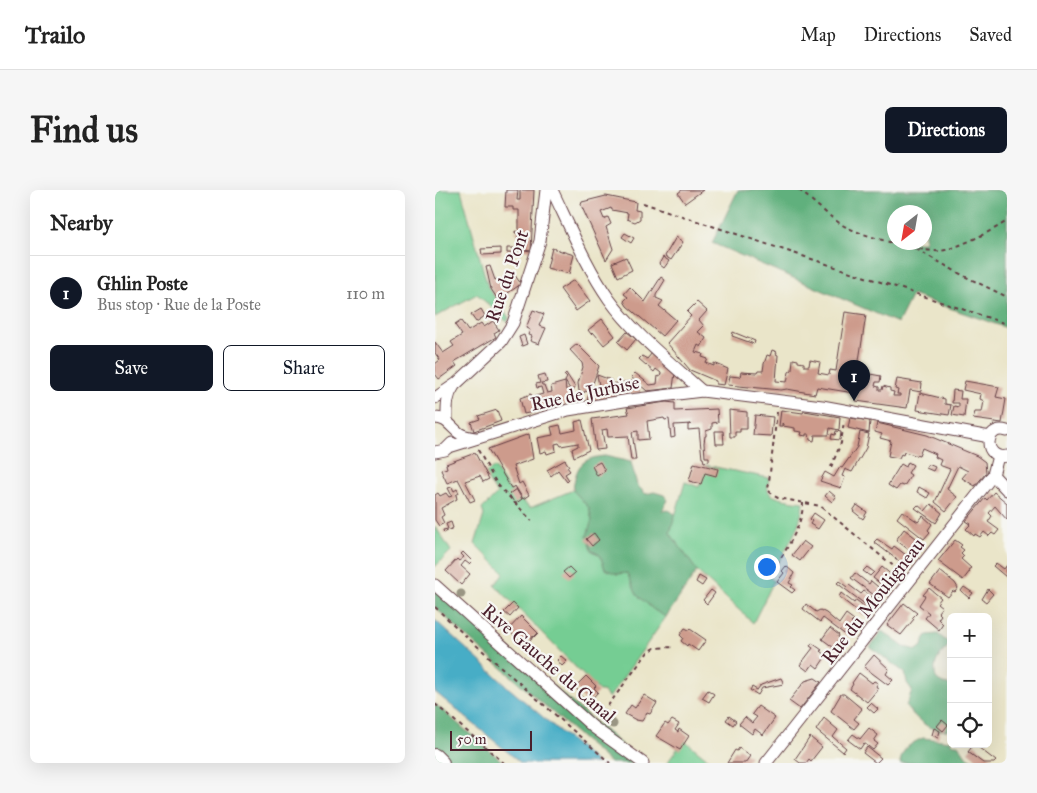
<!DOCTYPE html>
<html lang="en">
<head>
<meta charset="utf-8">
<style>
  :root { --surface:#fff; --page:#f6f6f6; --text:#222; --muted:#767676; --line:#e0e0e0; --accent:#111827 }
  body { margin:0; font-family:"IM FELL Great Primer",serif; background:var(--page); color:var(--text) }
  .controls { position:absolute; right:15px; bottom:15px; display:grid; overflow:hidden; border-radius:8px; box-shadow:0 5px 20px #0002 }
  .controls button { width:45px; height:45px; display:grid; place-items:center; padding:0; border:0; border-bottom:1px solid var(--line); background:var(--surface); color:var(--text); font:25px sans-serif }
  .compass { position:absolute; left:452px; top:15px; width:45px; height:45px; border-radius:50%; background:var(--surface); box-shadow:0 5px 20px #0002; rotate:211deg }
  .scale { position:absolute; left:15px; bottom:12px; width:82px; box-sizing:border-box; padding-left:5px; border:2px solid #4a1f2b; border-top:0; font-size:14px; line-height:18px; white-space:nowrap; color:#4a1f2b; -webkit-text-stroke:4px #f6f6f2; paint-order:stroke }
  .you { position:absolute; left:331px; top:376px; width:18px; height:18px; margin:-12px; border:4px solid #fff; border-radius:50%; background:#1a73e8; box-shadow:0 0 0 8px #1a73e833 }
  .badge { display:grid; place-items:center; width:32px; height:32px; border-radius:50%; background:var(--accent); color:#fff; font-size:16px; font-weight:700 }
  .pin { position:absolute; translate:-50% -41px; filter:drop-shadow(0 1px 2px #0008) }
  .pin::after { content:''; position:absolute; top:26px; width:18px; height:15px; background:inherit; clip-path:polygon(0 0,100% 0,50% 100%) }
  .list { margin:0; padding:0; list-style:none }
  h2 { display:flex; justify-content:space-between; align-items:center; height:65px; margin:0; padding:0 20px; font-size:21px }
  h2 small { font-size:16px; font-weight:400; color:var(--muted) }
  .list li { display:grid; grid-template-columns:32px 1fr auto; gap:15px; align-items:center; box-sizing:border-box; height:75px; padding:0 20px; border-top:1px solid var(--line) }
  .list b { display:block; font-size:19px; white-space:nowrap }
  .list p { margin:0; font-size:16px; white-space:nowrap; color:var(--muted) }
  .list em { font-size:16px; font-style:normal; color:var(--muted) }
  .actions { display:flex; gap:10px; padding:15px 20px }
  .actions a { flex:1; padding:11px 0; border:1px solid var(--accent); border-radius:8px; text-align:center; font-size:18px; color:var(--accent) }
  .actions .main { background:var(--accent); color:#fff }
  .icon { flex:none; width:28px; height:28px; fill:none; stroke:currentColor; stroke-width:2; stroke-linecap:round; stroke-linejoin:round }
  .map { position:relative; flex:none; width:572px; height:573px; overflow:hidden; border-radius:8px }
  header { display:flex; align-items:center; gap:30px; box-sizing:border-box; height:70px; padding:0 25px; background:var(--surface); border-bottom:1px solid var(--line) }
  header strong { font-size:24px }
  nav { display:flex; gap:28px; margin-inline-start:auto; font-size:18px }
  .intro { display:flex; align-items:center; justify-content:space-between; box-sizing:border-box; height:120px; padding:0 30px }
  h1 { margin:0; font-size:35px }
  .button { padding:12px 22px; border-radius:8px; background:var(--accent); color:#fff; font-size:18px; font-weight:700 }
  main { display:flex; gap:30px; padding:0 30px }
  aside { flex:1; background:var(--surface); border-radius:8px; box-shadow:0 5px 20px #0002 }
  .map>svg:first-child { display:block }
  .green { fill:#75cd93; stroke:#60765f }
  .forest { fill:#60b07d; stroke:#556854; fill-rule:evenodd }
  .water { fill:#47adc6; stroke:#486678 }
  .building { fill:#cd9b8c }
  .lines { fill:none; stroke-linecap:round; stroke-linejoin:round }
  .minor-casing { stroke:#623d43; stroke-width:13 }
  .major-casing { stroke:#623d43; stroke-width:16 }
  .path { stroke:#623d43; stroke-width:2; stroke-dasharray:4 4; stroke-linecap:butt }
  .minor { stroke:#fff; stroke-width:11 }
  .major { stroke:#fff; stroke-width:14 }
  .tree { fill:#999583 }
  .labels { text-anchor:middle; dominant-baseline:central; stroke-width:4.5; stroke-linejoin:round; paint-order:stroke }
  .street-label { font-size:19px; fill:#4a1f2b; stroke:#f6f6f2 }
</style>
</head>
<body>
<header>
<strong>Trailo</strong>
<nav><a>Map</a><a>Directions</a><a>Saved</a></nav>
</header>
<div class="intro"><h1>Find us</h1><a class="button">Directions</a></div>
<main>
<aside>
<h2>Nearby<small></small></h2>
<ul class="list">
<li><span class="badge">1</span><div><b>Ghlin Poste</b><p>Bus stop · Rue de la Poste</p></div><em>110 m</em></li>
</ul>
<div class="actions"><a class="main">Save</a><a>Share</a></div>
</aside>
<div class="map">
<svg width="572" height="573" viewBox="0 0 572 573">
  <rect width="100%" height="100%" fill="#f6f6f2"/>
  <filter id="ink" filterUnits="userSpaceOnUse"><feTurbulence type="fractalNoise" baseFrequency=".02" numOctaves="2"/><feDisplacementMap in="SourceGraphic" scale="10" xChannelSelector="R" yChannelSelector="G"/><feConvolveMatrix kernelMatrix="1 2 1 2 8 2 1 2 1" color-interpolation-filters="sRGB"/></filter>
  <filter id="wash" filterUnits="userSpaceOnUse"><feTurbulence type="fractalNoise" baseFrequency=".0096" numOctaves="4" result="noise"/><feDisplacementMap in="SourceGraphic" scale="20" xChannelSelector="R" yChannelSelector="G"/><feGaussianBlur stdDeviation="1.12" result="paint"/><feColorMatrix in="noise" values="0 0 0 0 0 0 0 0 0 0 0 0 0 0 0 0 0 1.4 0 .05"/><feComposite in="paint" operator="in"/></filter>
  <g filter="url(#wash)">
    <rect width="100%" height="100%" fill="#eae5c9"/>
    <g class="green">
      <path d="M0,0H26L53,97L74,128L72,132L42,104L0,127Z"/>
      <path d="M270,275L334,288C334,291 332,297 333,300C335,309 360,311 368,312C367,339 347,365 334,387L339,391L318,433L262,381L235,343L250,292L264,297Z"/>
      <path d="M60,277L73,298L95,318L138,300L154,318L157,330L152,346L156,360L165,365L170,379L182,384L192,383L202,405L219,420L231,427L174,508L168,501H164L60,395L69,383L40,354L49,325L47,319L62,304L49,284Z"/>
      <path d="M0,336L16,361L0,377Z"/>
      <path d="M249,550L278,573H232Z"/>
    </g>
    <g class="forest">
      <path d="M303,0H572V138L477,105L463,133L277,53ZM460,22H490V52H460Z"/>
      <path d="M170,266L196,272L202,295L211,304L219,302L229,305L233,310L227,321L233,320L240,324L235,343L262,381L231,427L219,420L202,405L192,383L182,384L170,379L165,365L156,360L152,346L157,330L154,318L138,300C141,276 146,268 170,266Z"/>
      <path d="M0,395L208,573H175L33,448L0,417Z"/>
      <path d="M447,441L469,457L482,460L487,456L488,451L492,445L503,444L515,454C505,466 497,471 501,488L508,494L516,495V539C498,546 481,529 471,516L477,500L472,493L470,483L435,457Z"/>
      <path d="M0,514L62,567L69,573H7L0,566Z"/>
      <path d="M488,548L516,551V554H523L531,566L544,573H465C466,559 476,553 488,548Z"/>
    </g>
    <path class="water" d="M0,430L75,499L162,573H86L0,502Z"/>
    <g id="blocks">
      <g class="building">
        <path d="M71,0H83L82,10H85V0H99L96,61L83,59V43H80V41L84,42V20H78V17H70Z"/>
        <path d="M247,0H268L250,13L243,3Z"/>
        <path d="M171,6L201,12L200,20L205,21V29L200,32L192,29L193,23L177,20L176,18L166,22L169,29L173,27L176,34L171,37L178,59L171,70L146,15L147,12Z"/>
        <path d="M190,43L199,48L196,53L187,47Z"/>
        <path d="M241,47L248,52L236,70L230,66Z"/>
        <path d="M66,58V64L47,65L46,59Z"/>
        <path d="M72,58H79V61L83,62V63H72Z"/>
        <path d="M117,58L139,65L134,84L112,78Z"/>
        <path d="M191,67L197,80L183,87L177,73Z"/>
        <path d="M228,67L234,71L229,78L224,74Z"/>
        <path d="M55,76L60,90L62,89L65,93L79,84L86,94L63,110L56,99L51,77Z"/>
        <path d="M226,87L230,90L221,105V108L228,111L224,116L241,130L227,146L192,116L189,111L193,107L189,104L195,97L210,112Z"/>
        <path d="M139,90L155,111L141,121L125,99Z"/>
        <path d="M262,112L272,121L264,130L269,136L263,142L271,148L266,157L263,155L260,162L268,164L267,167L273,169L271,173L279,176V173L293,179L289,195L281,194V191L255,180L232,153L256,126L252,122Z"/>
        <path d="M46,119L50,126L41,132L36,125Z"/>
        <path d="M98,120L109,124L104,136L111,138L104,154L95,151L97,146L93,145L95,140L91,138Z"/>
        <path d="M410,122L431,125L419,203L382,197L380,204L352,199L346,200L293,195L295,186L305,187L306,182L322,183L323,181H328L329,174L332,165L335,166L337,160L342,162L341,164L343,165L341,191L352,192L354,182L357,180L358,169L363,170V172L369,173V176H374L375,170L385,172L383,183L394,185L395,180L401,181Z"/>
        <path d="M167,129L180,146L169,155L158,142L156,144L153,140Z"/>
        <path d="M26,131L33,141L46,133L49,137L58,131L64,140L59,143L61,147L19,172L22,176L4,189L0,184V174L5,170L0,163V152L8,163L19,156L16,152L27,145L20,135Z"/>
        <path d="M192,142L201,149L192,160L183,152Z"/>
        <path d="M298,142L320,151L319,154L297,146Z"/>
        <path d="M89,145L92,154L87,156L84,147Z"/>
        <path d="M142,154L164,176L155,202L150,201L149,203L144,201L143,193L148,177L147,173L135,160Z"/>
        <path d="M217,163L240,183L238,198L212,201L196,187L200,183L215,195L222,194L223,186L225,187L226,183L221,179L219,182L204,169L207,166L212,169Z"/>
        <path d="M131,183L140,197L136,205L138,213L89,224L85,208L96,204L97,207L108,204L106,197L102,198L101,194L105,193L103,186L110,184L112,192L106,193L107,195H109L112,203L117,202L116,196L130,192L131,200L135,199L130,191L132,188L129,185Z"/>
        <path d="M435,184L446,186L445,192H441L440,196L444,197V200H447L448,196L455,198V201L459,202L458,206H465V204H462L463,200L460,199L462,189L487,193L486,202L475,200L472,218L421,211L424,193L429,194L430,185L436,186Z"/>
        <path d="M162,185L176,190V194L198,191L204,196L205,203L152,211L155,201L165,200Z"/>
        <path d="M530,191L564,197L561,207L571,209L567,233L538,229L540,222H547L549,211L545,209L546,204L528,200Z"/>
        <path d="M518,200L526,201L525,209H531L529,227L517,225L519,216L524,217V213H517Z"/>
        <path d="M485,203L510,209V214L516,215L514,225L482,220Z"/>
        <path d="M231,212L240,213V221L282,219L283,232L277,233V239L271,241V246H270L269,253L270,267H274V271L269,272L268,268H267L264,239L253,240V235L256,234L239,235L240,247L236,248L234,229L230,230L229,228L212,231L214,249L203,250V241L197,242L201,270H196L193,246L173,247L172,239L167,240L170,259L161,260L157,229L194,224L192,218Z"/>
        <path d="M62,220L66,231L39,241L36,232L45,229L43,226Z"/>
        <path d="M294,220L312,222V239H305V242H300V247H295Z"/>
        <path d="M346,220L368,223L369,221L405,227L404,240L395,238L394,245H380L379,251L375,250L374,244H371V246L366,245L367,242L360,241V238L348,236V234L347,233V236H344Z"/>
        <path d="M320,225L338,227L336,246L318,245Z"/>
        <path d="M415,228L435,231L434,243L413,238Z"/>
        <path d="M147,230L154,260L139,267L137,259L143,256V253L126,256L124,253L120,254L121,261L112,264L111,261L105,263L102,248L118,245L116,237L125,235L127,243L141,240L140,232Z"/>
        <path d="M442,233L492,245L542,266L550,272L551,283L540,296L527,288L533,281L523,276L512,299L522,307L511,321L500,312L515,279L504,275L506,270L500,267L501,264L487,258L484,266L469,262L468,265L466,264L464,268L453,266L456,251L445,248L447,244L440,242Z"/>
        <path d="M280,241H288L289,254H281Z"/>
        <path d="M401,241L406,242L405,250L396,249L397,244L400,245Z"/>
        <path d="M425,242L434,244L431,258L417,282L410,279L407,286L410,287L406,298L385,291L390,282L399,287L405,277L407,278L422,257Z"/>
        <path d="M94,244L98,269L78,276L84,294L87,292L94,305L88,309L80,296L76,298L53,259Z"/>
        <path d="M40,263L54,289L48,292L45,286L30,291L40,310L35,312L23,289L12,293L6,280L12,278L11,274Z"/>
        <path d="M130,270L134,276L132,277L135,281L130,284L134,290L132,292L123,280L116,286L112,280Z"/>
        <path d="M165,272L170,281L162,286L157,276Z"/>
        <path d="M473,272L478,275L473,283L476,285L469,296L465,295L461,300L453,295L466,274L471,277Z"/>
        <path d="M259,273L283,279L281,286L270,283L266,294L254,291Z"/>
        <path d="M493,274L500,277L498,281L491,278Z"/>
        <path d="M17,297L19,301L22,299L24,303L21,305L22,309L6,318L9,325L6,327L9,333L4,336L0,330V305L3,303L5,306L11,303L14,307L17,306L13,298Z"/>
        <path d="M484,297L495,303L492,308L482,302Z"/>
        <path d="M81,299L87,309L80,314L74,304Z"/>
        <path d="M394,301L401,307L397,312L390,306Z"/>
        <path d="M559,302L572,313V330L560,316L554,323L557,326L553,332L564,340L560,345L557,343L554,346L549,342L545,347L540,344L539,346L531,339L536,334L531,331L550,308L552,310Z"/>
        <path d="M496,314L507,323L501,333L480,318L483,315L490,321Z"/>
        <path d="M422,315L432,322L428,329L418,321Z"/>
        <path d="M467,321L483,332L488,326L497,334L493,340L495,342L489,349L462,328Z"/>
        <path d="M379,323L389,330L383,339L375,334L377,331L375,329Z"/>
        <path d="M16,332L18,338L9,343L8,340L13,339L11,334Z"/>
        <path d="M469,339L481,348L479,350L485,354L478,363L461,350Z"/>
        <path d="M159,343L164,350L157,356L151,349Z"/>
        <path d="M442,349L457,359L459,356L475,368L469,375L439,352Z"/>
        <path d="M520,350L527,355L525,357L529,360L526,363L529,366L526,369L536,378L533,380L535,381L528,390L503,371Z"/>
        <path d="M368,351L376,357L365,371L357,365Z"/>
        <path d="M28,362L37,371L34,374L30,371L26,376L35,384L26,395L11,381L22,369L24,371L29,367L26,364Z"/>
        <path d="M561,373L569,379L572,375L571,387L558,376Z"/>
        <path d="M351,376L359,383L354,393L358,395L356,397L360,400L357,403L342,392L349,383L347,381Z"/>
        <path d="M134,377L140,383L134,388L128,382Z"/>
        <path d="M432,377L439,382L435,386L428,381Z"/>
        <path d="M447,377L459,387L451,398L438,388Z"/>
        <path d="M505,381L520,393L523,398L520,402L518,401L513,407L495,394Z"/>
        <path d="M420,383L434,394L436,391L448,401L443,408L416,388Z"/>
        <path d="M264,386L271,390L267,396L261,392Z"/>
        <path d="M404,391L412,397L414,395L426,404L429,401L441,410L435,418L402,393Z"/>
        <path d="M529,397L538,403L534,408L526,401Z"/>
        <path d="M494,398L506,408L502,413L507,417L503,422L506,425L503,429L508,434L504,440L490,428L494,423L484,415L490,406L488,405Z"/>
        <path d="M553,399L558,404L551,412L547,409Z"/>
        <path d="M276,400L280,403L272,414L268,410Z"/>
        <path d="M406,403L419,413L421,410L434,420L429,426L404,407Z"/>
        <path d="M78,413L83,418L75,427L69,422Z"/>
        <path d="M469,413L482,423L477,428L479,429L466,445L452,435Z"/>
        <path d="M371,414L381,422L385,420L391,423L404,434L411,424L419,430L416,433L419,436L417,439L412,446L388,428L385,432L368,419Z"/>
        <path d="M86,426L103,443L99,447L98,446L96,450L91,451L88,454L73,440Z"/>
        <path d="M250,438L254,440L255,439L271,450L263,461L253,454L252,456L246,451L248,448L245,445Z"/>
        <path d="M395,438L404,445L403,447L408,452L402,460L387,449Z"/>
        <path d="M377,453L387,460L385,461L391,466L383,478L378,474L373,481L365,475L378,458L375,456Z"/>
        <path d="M439,465L454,479L451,484L458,490L453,495L429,477Z"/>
        <path d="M126,466L132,471L127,476L122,470Z"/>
        <path d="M424,483L437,493L439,491L443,493L441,496L443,499L432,512L415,499L418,494L417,493Z"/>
        <path d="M151,486L161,496L159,498L163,502L153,513L145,505L146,504L140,497Z"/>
        <path d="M346,488L349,494L327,498L323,505L315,500L317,497L322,500L326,495Z"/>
        <path d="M380,488L386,492L365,519L354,511L370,491Z"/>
        <path d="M273,500L279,504L274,512L267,508Z"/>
        <path d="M406,504H409L427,519L419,529L424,533L419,539L396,521Z"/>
        <path d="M209,505L222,513L215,524L212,523L207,531L201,530L190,524L196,515L200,518Z"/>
        <path d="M436,513L443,519L439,523L432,517Z"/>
        <path d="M323,516L340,528L328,545L320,539L317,544L304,534L310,527L317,533L322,527L317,524Z"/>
        <path d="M294,526L301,531L298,535L291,530Z"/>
        <path d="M389,528L403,540L398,547L411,558L408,562L381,540Z"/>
        <path d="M237,530L244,534L240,540L243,542L244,539L254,546L245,560L221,546L230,533L233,535Z"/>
        <path d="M507,530L513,535L508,541L502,536Z"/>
        <path d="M434,538L443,545L439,551L443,554L438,560L429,553L425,559L413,550L418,544L425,549Z"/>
        <path d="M499,538L505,541L503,548L497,545Z"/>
        <path d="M375,547L387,557L376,571L374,569L371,573H365L360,569Z"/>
        <path d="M539,554L561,571L559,573H548L533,562Z"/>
        <path d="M432,557L446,568L441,573L428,563Z"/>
        <path d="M304,558L315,566L310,573H292L300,560L302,561Z"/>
      </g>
    </g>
  </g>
  <g filter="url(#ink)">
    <use href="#blocks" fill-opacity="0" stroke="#623d43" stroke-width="1"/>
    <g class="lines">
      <defs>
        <g id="minor">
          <path d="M117,0C134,35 152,78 174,109C199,144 235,172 267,201"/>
          <path d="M0,208L22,193L66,152L78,133L105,51L111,0"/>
          <path d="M0,228C12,228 15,236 24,243C28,246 34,247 40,248"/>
          <path d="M12,231C12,218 11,207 19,196"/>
          <path d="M572,241C548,234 548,271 572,266"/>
          <path d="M14,257L133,220L195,210L267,201L387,216L555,247"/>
          <path d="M0,262L10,260L17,253"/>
          <path d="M558,285L572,300"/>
          <path d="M0,395L158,537L208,573"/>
          <path d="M331,573L558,285L563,266"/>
        </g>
        <path id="major" d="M0,566L7,573"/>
      </defs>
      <use href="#minor" class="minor-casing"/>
      <use href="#major" class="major-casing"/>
      <g class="path">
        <path d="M364,0C378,11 391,24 406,34C419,44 489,63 505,61C521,59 559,40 572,31"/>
        <path d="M208,13L572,134"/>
        <path d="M481,59L529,86L572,107"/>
        <path d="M342,222L333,300L339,306L343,308L385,316L467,383"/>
        <path d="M43,260L62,294L97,331"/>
        <path d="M396,277L406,253L409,231"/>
        <path d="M334,388C346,366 368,338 368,313"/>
        <path d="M0,417L33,448L175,573"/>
        <path d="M0,514L69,573"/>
        <path d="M163,529L213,462L220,458L239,457"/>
      </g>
      <use href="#minor" class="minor"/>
      <use href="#major" class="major"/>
    </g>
    <g class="tree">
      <circle cx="26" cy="404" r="4.5"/>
      <circle cx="178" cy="534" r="4.5"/>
    </g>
  </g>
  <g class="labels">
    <g class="street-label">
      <text transform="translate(72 86) rotate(-71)">Rue du Pont</text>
      <text transform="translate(150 203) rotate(-12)">Rue de Jurbise</text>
      <text transform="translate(438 411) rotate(-52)">Rue du Mouligneau</text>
      <text transform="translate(114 473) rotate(41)">Rive Gauche du Canal</text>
    </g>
  </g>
</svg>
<div class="controls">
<button>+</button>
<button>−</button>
<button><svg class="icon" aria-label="locate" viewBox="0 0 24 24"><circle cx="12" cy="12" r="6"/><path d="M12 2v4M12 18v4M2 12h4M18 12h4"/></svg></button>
</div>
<svg class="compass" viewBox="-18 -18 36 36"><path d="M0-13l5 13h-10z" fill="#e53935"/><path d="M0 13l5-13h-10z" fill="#767676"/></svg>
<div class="scale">50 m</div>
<div class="you"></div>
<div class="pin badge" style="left:419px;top:211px">1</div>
</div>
</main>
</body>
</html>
